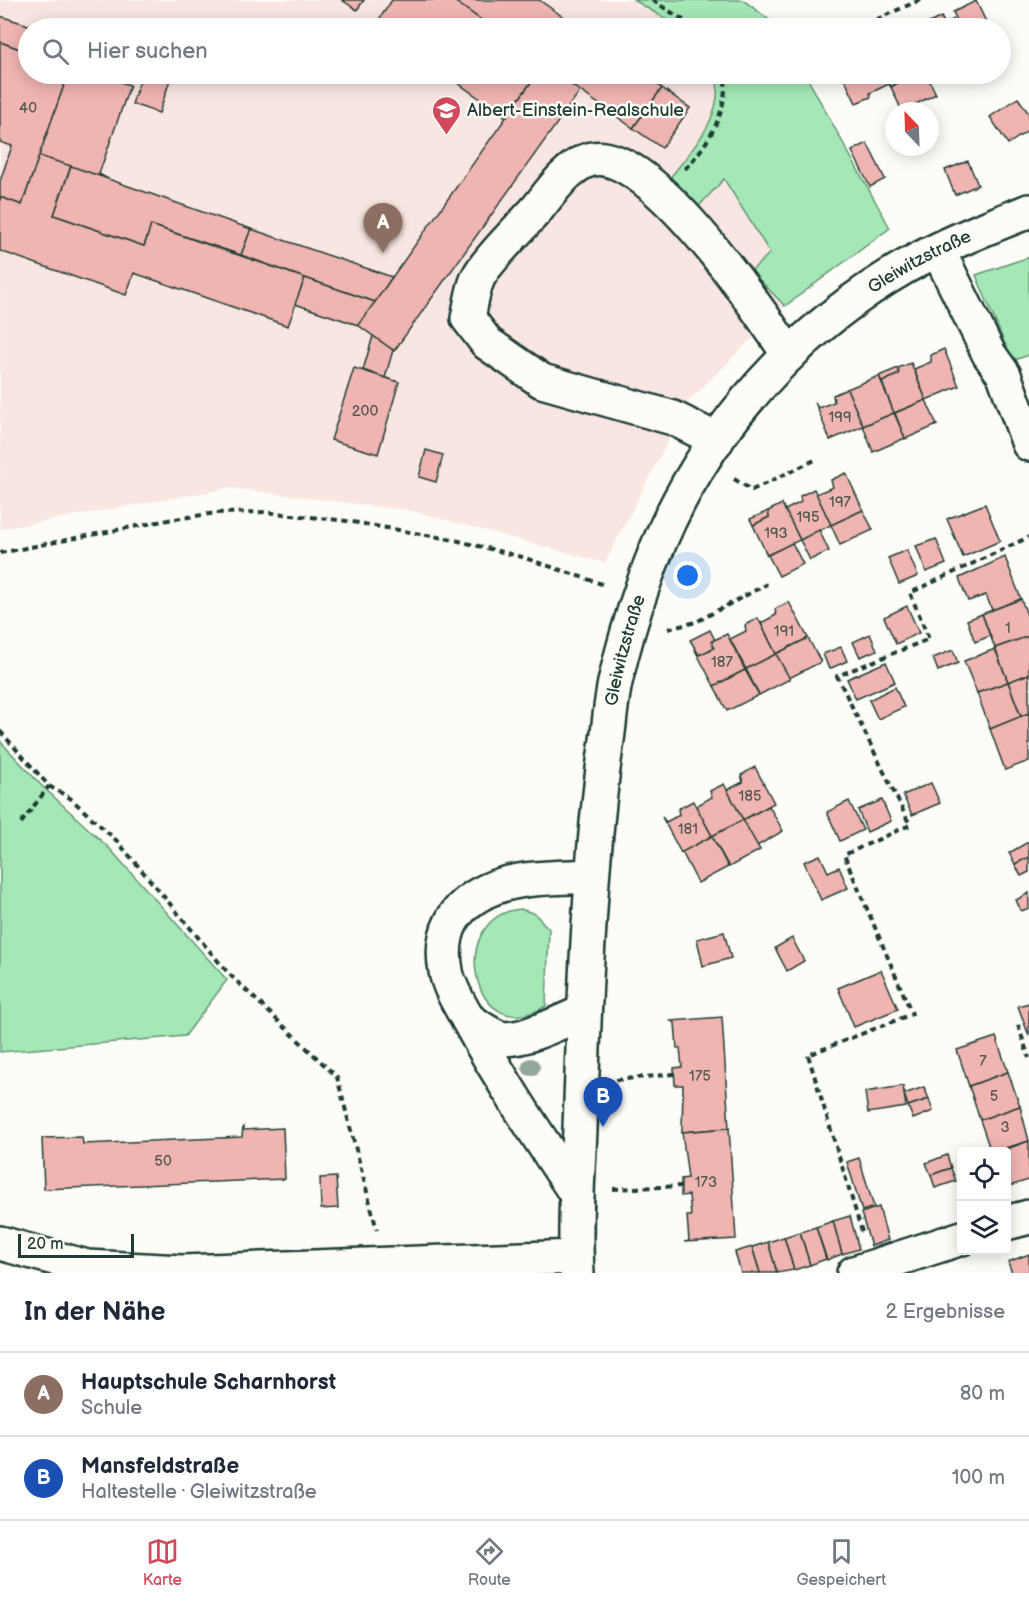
<!DOCTYPE html>
<html lang="de">
<head>
<meta charset="utf-8">
<style>
  :root { --surface:#fff; --page:#f6f6f7; --text:#1f2937; --muted:#747a83; --line:#e0e1e3; --accent:#d1495b }
  body { margin:0; font-family:"Balsamiq Sans",sans-serif; background:var(--page); color:var(--text) }
  .controls { position:absolute; right:18px; bottom:18px; display:grid; overflow:hidden; border-radius:6px; box-shadow:0 3px 15px #0003 }
  .controls button { width:54px; height:54px; display:grid; place-items:center; padding:0; border:0; border-bottom:2px solid var(--line); background:var(--surface); color:var(--text); font:30px sans-serif }
  .compass { position:absolute; left:885px; top:102px; width:54px; height:54px; border-radius:50%; background:var(--surface); box-shadow:0 3px 15px #0003; rotate:337deg }
  .scale { position:absolute; left:18px; bottom:15px; width:116px; box-sizing:border-box; padding-left:6px; border:3px solid #1f3d34; border-top:0; font-size:16px; line-height:21px; white-space:nowrap; color:#1f3d34; -webkit-text-stroke:4px #fdfcf7; paint-order:stroke }
  .you { position:absolute; left:688px; top:576px; width:21px; height:21px; margin:-15px; border:4px solid #fff; border-radius:50%; background:#1a73e8; box-shadow:0 0 0 9px #1a73e833 }
  .badge { display:grid; place-items:center; width:39px; height:39px; border-radius:50%; background:var(--accent); color:#fff; font-size:20px; font-weight:700 }
  .pin { position:absolute; translate:-50% -50px; filter:drop-shadow(0 2px 3px #0008) }
  .pin::after { content:''; position:absolute; top:32px; width:21px; height:18px; background:inherit; clip-path:polygon(0 0,100% 0,50% 100%) }
  .list { margin:0; padding:0; list-style:none }
  h2 { display:flex; justify-content:space-between; align-items:center; height:78px; margin:0; padding:0 24px; font-size:26px }
  h2 small { font-size:20px; font-weight:400; color:var(--muted) }
  .list li { display:grid; grid-template-columns:39px 1fr auto; gap:18px; align-items:center; box-sizing:border-box; height:84px; padding:0 24px; border-top:2px solid var(--line) }
  .list b { display:block; font-size:22px; white-space:nowrap }
  .list p { margin:0; font-size:20px; white-space:nowrap; color:var(--muted) }
  .list em { font-size:20px; font-style:normal; color:var(--muted) }
  .icon { flex:none; width:33px; height:33px; fill:none; stroke:currentColor; stroke-width:2; stroke-linecap:round; stroke-linejoin:round }
  .map { position:relative; flex:none; width:1029px; height:1273px; overflow:hidden }
  .search { position:absolute; background:var(--surface); box-shadow:0 3px 15px #0003; left:18px; right:18px; top:18px; height:66px; display:flex; align-items:center; gap:15px; box-sizing:border-box; padding:0 21px; border-radius:33px; color:var(--muted); font-size:22px }
  .sheet { height:246px; background:var(--surface) }
  nav { display:flex; justify-content:space-around; align-items:center; box-sizing:border-box; height:84px; border-top:2px solid var(--line); background:var(--surface); font-size:16px; color:var(--muted) }
  nav a { display:grid; justify-items:center; gap:3px }
  nav .on { color:var(--accent) }
  .map>svg:first-child { display:block }
  .built { fill:#f9e6e2 }
  .green { fill:#a4e9b5; stroke:#629374; stroke-width:1.5 }
  .building { fill:#f0b4b1; stroke:#1f3d34; stroke-width:1.5 }
  .lines { fill:none; stroke-linecap:round; stroke-linejoin:round }
  .minor-casing { stroke:#1f3d34; stroke-width:38 }
  .path { stroke:#1f3d34; stroke-width:4; stroke-dasharray:6 4.5; stroke-linecap:butt }
  .minor { stroke:#fdfcf7; stroke-width:33 }
  .tree { fill:#92a69a }
  .labels { text-anchor:middle; dominant-baseline:central; stroke-width:5; stroke-linejoin:round; paint-order:stroke }
  .number-label { font-size:15px; fill:#535b53 }
  .poi-label { font-size:18px; fill:#1f3d34; stroke:#fdfcf7; text-anchor:start }
  .street-label { font-size:18px; fill:#1f3d34; stroke:#fdfcf7 }
</style>
</head>
<body>
<div class="map">
<svg width="1029" height="1273" viewBox="0 0 1029 1273">
  <rect width="100%" height="100%" fill="#fdfcf7"/>
  <filter id="ink" filterUnits="userSpaceOnUse"><feTurbulence type="fractalNoise" baseFrequency=".0167" numOctaves="2"/><feDisplacementMap in="SourceGraphic" scale="12" xChannelSelector="R" yChannelSelector="G"/><feConvolveMatrix kernelMatrix="1 2 1 2 8 2 1 2 1" color-interpolation-filters="sRGB"/></filter>
  <g filter="url(#ink)">
    <path class="built" d="M0,0H634L680,28H28V74H716L719,86L715,113L698,142L770,253L752,272L785,306L688,402L605,563L413,511L230,488L0,529Z"/>
    <g class="green">
      <path d="M634,0H743L780,28H680Z"/>
      <path d="M716,74H805L890,228L785,306L751,271L770,253L724,179L699,206L670,178C694,147 725,116 716,74Z"/>
      <path d="M1029,257V355L1012,361L976,275Z"/>
      <path d="M0,741L41,785L110,849L227,980L185,1036L0,1052Z"/>
      <path d="M521,909L535,914L549,929L546,1006C471,1052 445,915 521,909Z"/>
    </g>
    <g class="building">
      <path d="M342,0H364L357,10Z"/>
      <path d="M392,0H453L493,28H382L376,24Z"/>
      <path d="M453,0H539L579,28H493Z"/>
      <path d="M976,1L989,28H946L941,17L945,24L956,18L953,12Z"/>
      <path d="M0,16L38,28H28V52L0,42Z"/>
      <path d="M941,17L946,28H919Z"/>
      <path d="M0,42L28,52V74H68L22,205L0,197V181L12,146L0,142Z"/>
      <path d="M68,74H96L130,85L99,174L108,179L39,156Z"/>
      <path d="M142,74H172L159,113L132,104Z"/>
      <path d="M445,74H537L506,117Z"/>
      <path d="M537,74H556L580,91L394,351L358,325Z"/>
      <path d="M556,74H642L662,88L633,128Z"/>
      <path d="M842,74H885L891,87L889,84L870,93L871,97L856,103Z"/>
      <path d="M885,74H913L891,87Z"/>
      <path d="M913,74H926L936,94L902,111L891,87Z"/>
      <path d="M662,88L690,108L662,148L633,128Z"/>
      <path d="M1018,98L1029,114V130L1008,144L990,117Z"/>
      <path d="M867,143L885,179L870,187L852,151Z"/>
      <path d="M39,156L71,166L54,215L144,246L151,225L305,278L288,326L134,273L126,295L0,251V197L22,205Z"/>
      <path d="M968,161L978,185L955,195L945,170Z"/>
      <path d="M71,166L251,229L241,255L151,225L144,246L54,215Z"/>
      <path d="M251,229L392,277L375,302L305,278L241,255Z"/>
      <path d="M305,278L375,302L358,325L295,304Z"/>
      <path d="M373,336L393,350L385,378L363,370Z"/>
      <path d="M944,349L959,386L926,400L914,369L931,362V355Z"/>
      <path d="M911,363L926,400L894,413L882,382L899,374L898,368Z"/>
      <path d="M354,368L399,382L378,454L331,440Z"/>
      <path d="M898,368L899,374L882,382L879,376Z"/>
      <path d="M879,376L894,413L863,426L847,389Z"/>
      <path d="M847,389L863,426L830,440L815,402L818,408L834,402L833,395Z"/>
      <path d="M926,400L937,425L905,439L895,413Z"/>
      <path d="M894,413L905,438L873,452L863,426Z"/>
      <path d="M426,450L443,455L436,482L419,477Z"/>
      <path d="M846,473L863,510L831,525L816,494L833,487L831,480Z"/>
      <path d="M814,489L831,525L800,540L785,510L801,502L800,496Z"/>
      <path d="M782,504L800,540L767,555L753,525L769,517L768,511Z"/>
      <path d="M985,504L1000,541L963,557L947,519Z"/>
      <path d="M863,510L873,530L840,545L831,525Z"/>
      <path d="M768,511L769,517L753,525L750,519Z"/>
      <path d="M819,530L829,551L810,560L800,540Z"/>
      <path d="M936,539L946,564L926,572L916,546Z"/>
      <path d="M792,543L803,564L779,576L768,555Z"/>
      <path d="M907,550L918,576L899,584L888,558Z"/>
      <path d="M1005,557L1021,599L992,610L986,595L968,601L959,578Z"/>
      <path d="M1021,599L1029,620V636L995,648L982,614Z"/>
      <path d="M789,602L808,638L776,654L761,623L776,615L775,609Z"/>
      <path d="M907,606L919,633L896,644L884,617Z"/>
      <path d="M982,614L990,636L975,642L967,620Z"/>
      <path d="M758,618L776,654L746,669L730,639L746,631L745,625Z"/>
      <path d="M710,630L715,640L712,641L714,648L699,655L690,640Z"/>
      <path d="M727,634L745,670L714,686L695,650L699,655L714,648L712,641Z"/>
      <path d="M870,634L877,650L860,657L853,642Z"/>
      <path d="M1029,636V674L1008,682L995,648Z"/>
      <path d="M808,638L821,662L789,678L776,654Z"/>
      <path d="M841,647L847,661L829,669L823,654Z"/>
      <path d="M995,649L1008,682L977,693L964,661Z"/>
      <path d="M953,650L958,663L938,671L933,658Z"/>
      <path d="M776,654L790,679L759,695L746,669Z"/>
      <path d="M886,662L895,682L856,699L847,679Z"/>
      <path d="M745,670L759,695L727,711L714,686Z"/>
      <path d="M1029,674V713L1021,716L1008,682Z"/>
      <path d="M1008,682L1021,717L990,729L977,693Z"/>
      <path d="M895,687L904,707L878,719L869,700Z"/>
      <path d="M1029,713V761L1005,770L990,729Z"/>
      <path d="M755,767L774,803L743,820L727,790L743,782L741,775Z"/>
      <path d="M931,783L940,803L912,815L903,795Z"/>
      <path d="M724,784L743,820L712,836L696,806L712,797L710,791Z"/>
      <path d="M882,800L891,821L867,832L858,810Z"/>
      <path d="M693,801L712,836L681,853L662,817L666,822L679,815L678,809Z"/>
      <path d="M849,801L863,830L840,841L827,812Z"/>
      <path d="M769,806L783,831L757,846L743,820Z"/>
      <path d="M743,820L760,850L729,867L712,836Z"/>
      <path d="M712,836L728,867L698,883L682,852Z"/>
      <path d="M1028,842L1029,857L1015,864L1009,853Z"/>
      <path d="M820,855L828,872L839,867L848,888L821,900L804,862Z"/>
      <path d="M1029,857V872L1021,876L1015,864Z"/>
      <path d="M1029,893V908L1021,911L1016,900Z"/>
      <path d="M724,932L731,958L703,966L697,939Z"/>
      <path d="M792,938L804,961L787,971L775,948Z"/>
      <path d="M881,970L898,1009L854,1027L838,988Z"/>
      <path d="M1029,1003V1036L1018,1006Z"/>
      <path d="M722,1017L729,1128L682,1132L683,1085H675L674,1068L682,1067L680,1048H677L675,1023L671,1021Z"/>
      <path d="M996,1037L1008,1072L969,1086L957,1050Z"/>
      <path d="M1008,1072L1020,1106L980,1120L969,1086Z"/>
      <path d="M903,1086L906,1107L868,1113L865,1092Z"/>
      <path d="M924,1087L929,1099L908,1106L904,1094Z"/>
      <path d="M929,1099L933,1111L913,1119L908,1106Z"/>
      <path d="M1020,1106L1029,1141L991,1152L980,1120Z"/>
      <path d="M243,1126V1130L283,1128L285,1179L44,1189L42,1138L82,1137L83,1144L242,1137Z"/>
      <path d="M729,1128L736,1239L684,1242L689,1241L687,1216H691L689,1195L681,1196V1179L688,1178L682,1132Z"/>
      <path d="M1029,1141V1180L1006,1187V1152H998Z"/>
      <path d="M947,1155L951,1168L931,1175L926,1163Z"/>
      <path d="M859,1158L874,1207L862,1211L847,1162Z"/>
      <path d="M951,1168L956,1181L935,1188L931,1175Z"/>
      <path d="M336,1177L338,1208L321,1209L320,1178Z"/>
      <path d="M879,1207L888,1240L871,1246L861,1213Z"/>
      <path d="M850,1216L859,1249L842,1254L833,1221Z"/>
      <path d="M833,1221L842,1254L827,1260L816,1227Z"/>
      <path d="M816,1227L826,1259L810,1265L800,1232Z"/>
      <path d="M800,1232L810,1265L794,1270L784,1237Z"/>
      <path d="M784,1237L794,1270L777,1273L768,1242Z"/>
      <path d="M768,1242L777,1273H760L752,1247Z"/>
      <path d="M752,1247L760,1273H741L735,1252Z"/>
      <path d="M1029,1254V1273H1012L1008,1262Z"/>
    </g>
    <g class="lines">
      <defs>
        <g id="minor">
          <path d="M938,250L989,354L1004,375L1029,444"/>
          <path d="M717,440L673,418L542,381L487,343L468,318C471,306 472,290 478,278C486,261 523,225 537,209C550,193 566,169 586,161C644,136 761,313 789,355"/>
          <path d="M468,1019C478,1026 488,1034 500,1038C521,1043 564,1020 584,1012"/>
          <path d="M577,1195C540,1139 503,1084 471,1025C462,1008 449,989 446,971C439,933 453,906 488,890C518,876 559,878 592,876"/>
          <path d="M1006,1223L1029,1217"/>
          <path d="M0,1243L87,1267L182,1272L576,1257"/>
          <path id="s1" d="M577,1273C574,1225 578,1177 580,1129C582,1072 584,1016 587,959C591,886 596,813 607,740C610,720 611,698 616,678C629,621 652,552 679,501C729,406 811,321 903,268C943,245 986,228 1029,211"/>
          <path d="M854,1273L962,1238"/>
        </g>
      </defs>
      <use href="#minor" class="minor-casing"/>
      <g class="path">
        <path d="M652,0L696,28"/>
        <path d="M857,28L920,0"/>
        <path d="M685,169C710,142 728,111 725,74"/>
        <path d="M734,479L752,490L817,459"/>
        <path d="M0,553L168,520L216,513L265,512L347,521L455,540L522,557L602,584"/>
        <path d="M668,629L696,622L767,584"/>
        <path d="M0,731L49,786L70,798L117,841L229,974L337,1077L377,1230"/>
        <path d="M21,823L49,786"/>
        <path d="M1018,1025L1029,1058"/>
        <path d="M616,1080L674,1074"/>
        <path d="M613,1189L681,1186"/>
        <path d="M862,1232L808,1055L912,1014L844,855L910,825L837,676L929,639L910,593L1029,537"/>
      </g>
      <use href="#minor" class="minor"/>
    </g>
    <circle class="tree" cx="531" cy="1067" r="9"/>
  </g>
  <defs>
    <symbol id="school-pin" viewBox="-11 -11 22 30"><path d="M0 17L-7.5 6A9.5 9.5 0 1 1 7.5 6Z" fill="#d1495b" stroke="#fdfcf7"/><path d="M0-5L7-2L0 1L-7-2ZM-4 1L0 2.5L4 1V4Q0 6-4 4Z" fill="#fff"/></symbol>
  </defs>
  <g fill-rule="evenodd">
    <use href="#school-pin" x="430" y="94" width="33" height="45"/>
  </g>
  <g class="labels">
    <g class="number-label">
      <text x="28" y="108">40</text>
      <text x="365" y="411">200</text>
      <text x="840" y="417">199</text>
      <text x="840" y="502">197</text>
      <text x="808" y="517">195</text>
      <text x="776" y="533">193</text>
      <text x="1008" y="628">1</text>
      <text x="784" y="631">191</text>
      <text x="722" y="662">187</text>
      <text x="750" y="796">185</text>
      <text x="688" y="829">181</text>
      <text x="983" y="1061">7</text>
      <text x="700" y="1076">175</text>
      <text x="994" y="1096">5</text>
      <text x="1005" y="1127">3</text>
      <text x="163" y="1161">50</text>
      <text x="706" y="1182">173</text>
    </g>
    <g class="poi-label">
      <text x="467" y="110">Albert-Einstein-Realschule</text>
    </g>
    <g class="street-label">
      <text stroke="none"><textPath href="#s1" startOffset="1130">Gleiwitzstraße</textPath></text>
      <text stroke="none"><textPath href="#s1" startOffset="626">Gleiwitzstraße</textPath></text>
    </g>
  </g>
</svg>
<div class="controls">
<button><svg class="icon" aria-label="locate" viewBox="0 0 24 24"><circle cx="12" cy="12" r="6"/><path d="M12 2v4M12 18v4M2 12h4M18 12h4"/></svg></button>
<button><svg class="icon" aria-label="layers" viewBox="0 0 24 24"><path d="M12 4l9 5-9 5-9-5zM3 14l9 5 9-5"/></svg></button>
</div>
<svg class="compass" viewBox="-18 -18 36 36"><path d="M0-13l5 13h-10z" fill="#e53935"/><path d="M0 13l5-13h-10z" fill="#747a83"/></svg>
<div class="scale">20 m</div>
<div class="you"></div>
<div class="pin badge" style="left:383px;top:253px;background:#8d6e63">A</div>
<div class="pin badge" style="left:603px;top:1127px;background:#1a4fb4">B</div>
<div class="search"><svg class="icon" aria-label="search" viewBox="0 0 24 24"><circle cx="10" cy="10" r="6"/><path d="M15 15l6 6"/></svg>Hier suchen</div>
</div>
<section class="sheet">
<h2>In der Nähe<small>2 Ergebnisse</small></h2>
<ul class="list">
<li><span class="badge" style="background:#8d6e63">A</span><div><b>Hauptschule Scharnhorst</b><p>Schule</p></div><em>80 m</em></li>
<li><span class="badge" style="background:#1a4fb4">B</span><div><b>Mansfeldstraße</b><p>Haltestelle · Gleiwitzstraße</p></div><em>100 m</em></li>
</ul>
</section>
<nav>
<a class="on"><svg class="icon" aria-label="map" viewBox="0 0 24 24"><path d="M3 6l6-2 6 2 6-2v14l-6 2-6-2-6 2zM9 4v14M15 6v14"/></svg>Karte</a>
<a><svg class="icon" aria-label="directions" viewBox="0 0 24 24"><path d="M12 3l9 9-9 9-9-9zM9 14v-3h6M13 9l2 2-2 2"/></svg>Route</a>
<a><svg class="icon" aria-label="saved" viewBox="0 0 24 24"><path d="M7 4h10v16l-5-4-5 4z"/></svg>Gespeichert</a>
</nav>
</body>
</html>
